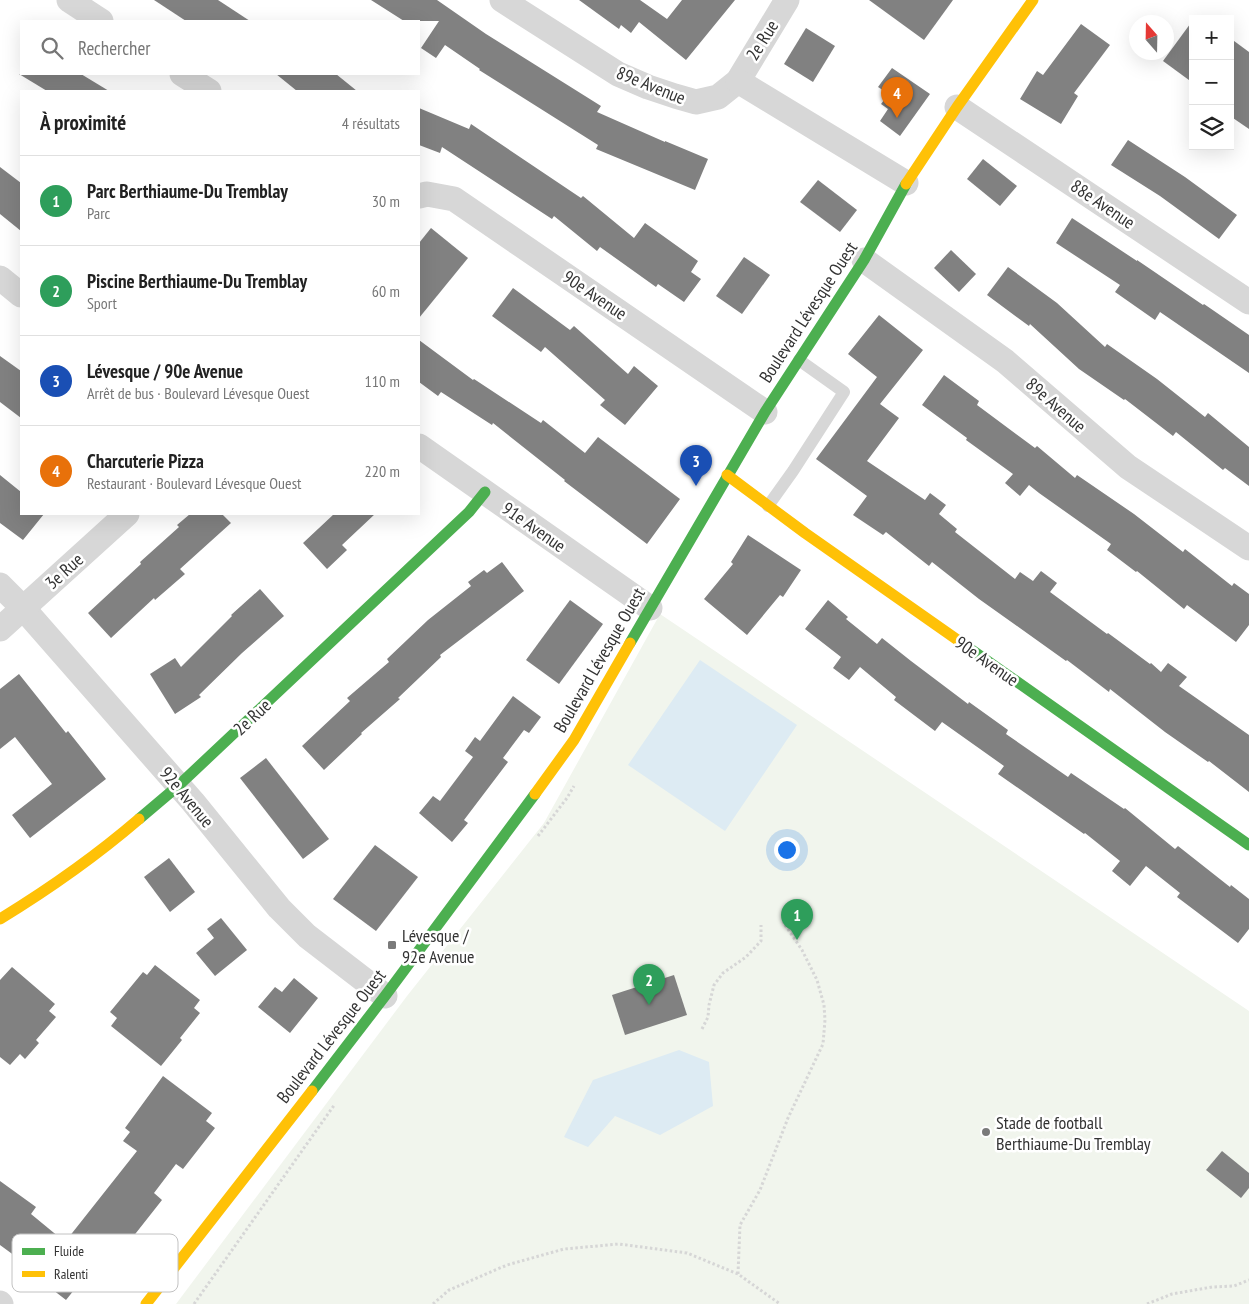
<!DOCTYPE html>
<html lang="fr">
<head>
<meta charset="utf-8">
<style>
  :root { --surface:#fff; --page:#f2f2f2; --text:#222; --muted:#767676; --line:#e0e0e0; --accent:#111827 }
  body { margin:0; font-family:"PT Sans Narrow",sans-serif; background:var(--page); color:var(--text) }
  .controls { position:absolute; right:15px; top:15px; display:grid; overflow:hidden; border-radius:0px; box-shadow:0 5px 20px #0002 }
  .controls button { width:45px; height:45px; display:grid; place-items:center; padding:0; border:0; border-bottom:1px solid var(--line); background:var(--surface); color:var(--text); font:25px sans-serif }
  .compass { position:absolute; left:1129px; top:15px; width:45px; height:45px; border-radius:50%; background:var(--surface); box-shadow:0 5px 20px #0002; rotate:340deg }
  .you { position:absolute; left:786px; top:849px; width:18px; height:18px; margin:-12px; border:4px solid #fff; border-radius:50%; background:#1a73e8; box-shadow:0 0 0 8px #1a73e833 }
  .badge { display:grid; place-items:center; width:32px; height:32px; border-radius:50%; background:var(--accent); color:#fff; font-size:16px; font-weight:700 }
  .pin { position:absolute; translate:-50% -41px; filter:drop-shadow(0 1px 2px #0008) }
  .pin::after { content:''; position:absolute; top:26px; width:18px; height:15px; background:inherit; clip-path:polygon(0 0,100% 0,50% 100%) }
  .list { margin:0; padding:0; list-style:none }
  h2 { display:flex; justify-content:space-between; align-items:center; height:65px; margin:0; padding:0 20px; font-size:21px }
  h2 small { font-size:16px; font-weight:400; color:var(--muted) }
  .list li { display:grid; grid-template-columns:32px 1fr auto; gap:15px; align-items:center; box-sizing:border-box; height:90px; padding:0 20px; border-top:1px solid var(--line) }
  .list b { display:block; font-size:19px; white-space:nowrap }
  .list p { margin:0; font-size:16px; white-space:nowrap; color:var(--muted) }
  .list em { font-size:16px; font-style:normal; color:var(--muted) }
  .icon { flex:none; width:28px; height:28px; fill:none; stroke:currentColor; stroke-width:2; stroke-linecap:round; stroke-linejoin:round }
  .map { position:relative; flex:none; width:1249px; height:1304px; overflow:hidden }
  .search { position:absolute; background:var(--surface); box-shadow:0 5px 20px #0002; left:20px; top:20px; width:400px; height:55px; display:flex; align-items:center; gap:12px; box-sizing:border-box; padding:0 18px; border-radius:0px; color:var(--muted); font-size:19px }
  .panel { position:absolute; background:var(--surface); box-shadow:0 5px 20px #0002; left:20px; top:90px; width:400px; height:425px; border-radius:0px }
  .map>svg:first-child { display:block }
  .green { fill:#f1f5ed }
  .water { fill:#ddebf3 }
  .building { fill:#818181 }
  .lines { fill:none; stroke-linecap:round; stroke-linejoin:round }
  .path { stroke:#d6d6d6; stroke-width:3; stroke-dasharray:2.5 2.5; stroke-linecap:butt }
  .lane { stroke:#d7d7d7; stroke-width:12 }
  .street { stroke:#d7d7d7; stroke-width:25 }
  .fast { stroke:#4caf50; stroke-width:11 }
  .slow { stroke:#ffc107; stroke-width:11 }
  .poi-dot { fill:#7a7a7a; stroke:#fff; stroke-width:2 }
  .labels { text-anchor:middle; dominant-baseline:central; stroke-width:5; stroke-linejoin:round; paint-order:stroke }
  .street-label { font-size:18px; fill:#333; stroke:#fff }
  .poi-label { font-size:18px; fill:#333; stroke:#fff; text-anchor:start }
  .key { fill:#fff; stroke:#c2c2c2; stroke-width:1 }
  .key-label { font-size:14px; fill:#333 }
</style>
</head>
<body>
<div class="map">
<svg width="1249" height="1304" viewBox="0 0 1249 1304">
  <rect width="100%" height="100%" fill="#fff"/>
  <path class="green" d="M660,614L1249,1011V1304H176L407,996L544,823Z"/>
  <g class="water">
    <path d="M700,660L797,725L725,831L628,765Z"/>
    <path d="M679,1050L709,1062L713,1106L660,1135L615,1116L588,1147L564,1137L593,1080Z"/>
  </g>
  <g class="building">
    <path d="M154,0H218L250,21H186Z"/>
    <path d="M371,0H437L486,34L601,106L597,112L665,142V141L708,159L695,190L596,149L598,145L479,70L480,69L445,45L436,58L421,48L439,21H404Z"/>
    <path d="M579,0H640L667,19L682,0H735L686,60L639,22L631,33L621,25L619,29Z"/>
    <path d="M869,0H953L924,40Z"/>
    <path d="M1193,20V83L1163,61Z"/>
    <path d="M1081,24L1110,45L1074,93L1078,96L1061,124L1020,99L1037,71L1043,75Z"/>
    <path d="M806,28L835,46L813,82L784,64Z"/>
    <path d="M1230,38L1249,52V129L1230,116Z"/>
    <path d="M892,68L930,94L900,136L880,121L888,109L881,104L889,94L878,87Z"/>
    <path d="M19,74H81L109,91H47Z"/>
    <path d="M276,74H336L357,91H297Z"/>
    <path d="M419,108L469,129L471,124L581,198L583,196L634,238L645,223L698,261L691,272L701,279L684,302L658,284L656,287L600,247L597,251L554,216L552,219L442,147L440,153L419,145Z"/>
    <path d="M1128,140L1185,177L1237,215L1219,239L1160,196L1111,165Z"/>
    <path d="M983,159L1017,186L1000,206L967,179Z"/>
    <path d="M0,167L21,183V231L0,214Z"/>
    <path d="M818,180L857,210L840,232L800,202Z"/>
    <path d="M1072,218L1137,261V260L1203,305L1204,304L1249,335V373L1160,312L1155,320L1115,292L1120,285L1056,243Z"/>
    <path d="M431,228L468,258L419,318V243Z"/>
    <path d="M951,250L976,274L959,292L934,268Z"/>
    <path d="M744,257L770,275L742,314L716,296Z"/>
    <path d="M1008,267L1057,303L1105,347L1107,344L1157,379L1205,417L1208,413L1249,447V486L1225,468L1223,470L1176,432L1173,436L1125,399L1124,400L1079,369L1030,324L1029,326L987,295Z"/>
    <path d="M513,288L570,330L574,326L628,374L634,366L658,386L625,425L600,405L605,400L545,347L541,352L492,316Z"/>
    <path d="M879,315L923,350L880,404L899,418L867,461L925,500L930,493L946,505L939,514L957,529L955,532L1015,579L1020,572L1033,581L1041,571L1057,583L1050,592L1107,634L1108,633L1150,664L1151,663L1161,672L1168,663L1187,677L1179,686L1249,735V792L1209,761L1208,762L1165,732L1110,689L1109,692L1067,660L1066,661L979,599L932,562L929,566L886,532L883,535L853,515L867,496L816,459L877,377L848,354Z"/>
    <path d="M419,340L473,380L474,379L541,423L543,420L585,453L598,437L680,499L647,544L564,481L565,480L493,423L492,425L441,392L438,396L419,382Z"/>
    <path d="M0,356L21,371V418L0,402Z"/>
    <path d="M944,375L979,401L977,405L1035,448L1037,446L1075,478L1077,475L1134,514L1183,552L1185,549L1232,586L1234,583L1249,594V625L1236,642L1187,605L1184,609L1137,571L1136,572L1107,550L1111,544L1039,493L1029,485L1020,496L1005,483L1013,474L966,440L967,438L922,405Z"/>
    <path d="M0,475L21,492V514H44L23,540L0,523Z"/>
    <path d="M190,514H222L231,523L180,569L185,574L155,600L154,598L111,638L88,613L141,564L140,562L179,527L177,525Z"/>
    <path d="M334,514H375L342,545L347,550L327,569L303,543Z"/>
    <path d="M748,535L801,570L783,597L780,595L747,635L704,599L733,564L731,562Z"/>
    <path d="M502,562L524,591L440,655L441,657L398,698L400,699L361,733L362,734L324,770L302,746L350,701L347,698L389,662L387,659L428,620L471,586L468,582L484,570L487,573Z"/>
    <path d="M260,589L284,616L242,653L199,695L201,697L175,714L150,674L175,658L181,667L232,616L231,615Z"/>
    <path d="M570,600L603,624L559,684L526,660Z"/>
    <path d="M828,600L848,617L846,619L877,644L882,638L911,661L968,704L969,702L1008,730L1006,734L1068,777L1071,773L1124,809L1125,808L1175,849L1178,846L1230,887L1231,885L1249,899V929L1238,943L1177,897L1180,893L1146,866L1130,886L1112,871L1120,861L1085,833L1084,834L998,774L1004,766L942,722L935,731L894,700L896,697L860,667L849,680L833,668L841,657L805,629Z"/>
    <path d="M19,674L66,733L68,731L106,779L30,838L12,815L52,784L15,737L0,749V689Z"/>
    <path d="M513,696L541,717L529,733L524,730L503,758L508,762L464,820L468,823L452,842L419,813L433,796L440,801L473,757L465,751L475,737L480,741Z"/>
    <path d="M266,758L329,839L303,859L240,778Z"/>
    <path d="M375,845L418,877L376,931L333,899Z"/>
    <path d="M169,858L195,892L170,912L144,877Z"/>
    <path d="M221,918L247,950L215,976L196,953L214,938L207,929Z"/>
    <path d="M155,965L200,1000L194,1008L200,1013L180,1038L182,1040L161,1066L111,1026L117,1018L110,1012L143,972L147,975Z"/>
    <path d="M12,967L55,1004L49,1011L56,1017L36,1040L39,1043L25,1059L20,1054L10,1065L0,1057V980Z"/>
    <path d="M674,975L687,1015L625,1035L612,995Z"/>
    <path d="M294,978L318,998L290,1033L258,1007L275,987L282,992Z"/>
    <path d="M163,1076L212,1113L206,1121L215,1128L183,1169L176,1164L154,1193L162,1200L121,1252L111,1244L66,1300L13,1259L15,1256L0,1245V1181L36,1207L31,1214L65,1242L137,1151L123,1141L130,1132L125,1128Z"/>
    <path d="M1222,1151L1249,1173V1188L1241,1198L1206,1170Z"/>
  </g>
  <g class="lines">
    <g class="path">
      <path d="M538,836L567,798L574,786"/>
      <path d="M702,1029L708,1017L709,1005L714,985L723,973L746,957L761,941V925"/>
      <path d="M738,1274L740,1225L760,1190L788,1118L823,1044L825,1020L824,1005L817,980L802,950L783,922"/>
      <path d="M194,1304L335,1104"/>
      <path d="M433,1304L449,1290L507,1265L564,1249L619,1244L687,1253L738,1274L780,1304"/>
      <path d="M1147,1304L1172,1294L1212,1287L1234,1286L1249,1280"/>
    </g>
    <path class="lane" d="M768,506L793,471L844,392L799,360"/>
    <g class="street">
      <path d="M69,0L101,21"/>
      <path d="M502,0L618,74L648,87L675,96L696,102L718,97L738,81L787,0"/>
      <path d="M182,74L209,91"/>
      <path d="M738,81L906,183"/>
      <path d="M957,107L1249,302"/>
      <path d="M419,196L427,194L454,199L765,412"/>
      <path d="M864,260L1005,361L1128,467L1249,548"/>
      <path d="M0,278L21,295"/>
      <path d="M419,446L650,608"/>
      <path d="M0,585L23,608L193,802L279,908L307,936L385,996"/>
      <path d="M0,629L127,514"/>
      <path d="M0,1303L1,1304"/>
    </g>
    <g class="fast">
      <path d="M959,641L1249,845"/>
      <path d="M630,643L765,412L864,260L906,184"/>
      <path d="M139,819L178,786L469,512L485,492"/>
      <path d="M312,1091L385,996L535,794"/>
    </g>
    <g class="slow">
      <path d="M906,184L957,107L1033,0"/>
      <path d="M727,475L805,533L959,641"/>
      <path d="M535,794L574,740L630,643"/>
      <path d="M0,919C49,889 96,856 139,819"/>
      <path d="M146,1304L312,1091"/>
    </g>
  </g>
  <g class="poi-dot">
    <rect x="387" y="940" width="10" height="10" rx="2.5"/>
    <circle cx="986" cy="1132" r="5"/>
  </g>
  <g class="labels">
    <g class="street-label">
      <text transform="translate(762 40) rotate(-58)">2e Rue</text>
      <text transform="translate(651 85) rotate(22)">89e Avenue</text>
      <text transform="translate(1103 204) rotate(34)">88e Avenue</text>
      <text transform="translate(595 295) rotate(34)">90e Avenue</text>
      <text transform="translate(808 312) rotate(-57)">Boulevard Lévesque Ouest</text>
      <text transform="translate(1056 405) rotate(41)">89e Avenue</text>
      <text transform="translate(534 527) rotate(35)">91e Avenue</text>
      <text transform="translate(64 571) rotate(-42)">3e Rue</text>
      <text transform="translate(599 660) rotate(-60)">Boulevard Lévesque Ouest</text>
      <text transform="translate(987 661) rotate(35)">90e Avenue</text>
      <text transform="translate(252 717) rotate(-43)">2e Rue</text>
      <text transform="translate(187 797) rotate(50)">92e Avenue</text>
      <text transform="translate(331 1036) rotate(-52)">Boulevard Lévesque Ouest</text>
    </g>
    <g class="poi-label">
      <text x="402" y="935">Lévesque /<tspan x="402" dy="21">92e Avenue</tspan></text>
      <text x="996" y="1122">Stade de football<tspan x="996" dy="21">Berthiaume-Du Tremblay</tspan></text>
    </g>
  </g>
  <rect x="12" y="1234" width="166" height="58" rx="8" class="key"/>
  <rect x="22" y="1248" width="23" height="7" fill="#4caf50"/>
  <rect x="22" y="1271" width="23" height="6" fill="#ffc107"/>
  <g class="key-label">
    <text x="54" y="1256">Fluide</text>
    <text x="54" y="1279">Ralenti</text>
  </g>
</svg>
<div class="controls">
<button>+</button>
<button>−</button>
<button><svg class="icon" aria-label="layers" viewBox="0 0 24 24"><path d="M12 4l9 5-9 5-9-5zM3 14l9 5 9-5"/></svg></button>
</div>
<svg class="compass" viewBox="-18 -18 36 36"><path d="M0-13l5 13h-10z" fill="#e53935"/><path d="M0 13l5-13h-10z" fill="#767676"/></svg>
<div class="you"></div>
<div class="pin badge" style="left:797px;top:940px;background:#2e9e5b">1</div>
<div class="pin badge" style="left:649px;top:1005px;background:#2e9e5b">2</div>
<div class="pin badge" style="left:696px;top:486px;background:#1a4fb4">3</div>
<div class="pin badge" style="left:897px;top:118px;background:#e8710a">4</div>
<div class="search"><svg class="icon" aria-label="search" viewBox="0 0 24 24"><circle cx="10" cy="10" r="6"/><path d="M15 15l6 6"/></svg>Rechercher</div>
<section class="panel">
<h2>À proximité<small>4 résultats</small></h2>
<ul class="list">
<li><span class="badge" style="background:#2e9e5b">1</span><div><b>Parc Berthiaume-Du Tremblay</b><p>Parc</p></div><em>30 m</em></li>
<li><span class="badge" style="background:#2e9e5b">2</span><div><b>Piscine Berthiaume-Du Tremblay</b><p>Sport</p></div><em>60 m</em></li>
<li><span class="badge" style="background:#1a4fb4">3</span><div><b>Lévesque / 90e Avenue</b><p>Arrêt de bus · Boulevard Lévesque Ouest</p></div><em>110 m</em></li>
<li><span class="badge" style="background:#e8710a">4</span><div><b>Charcuterie Pizza</b><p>Restaurant · Boulevard Lévesque Ouest</p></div><em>220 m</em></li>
</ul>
</section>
</div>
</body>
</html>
